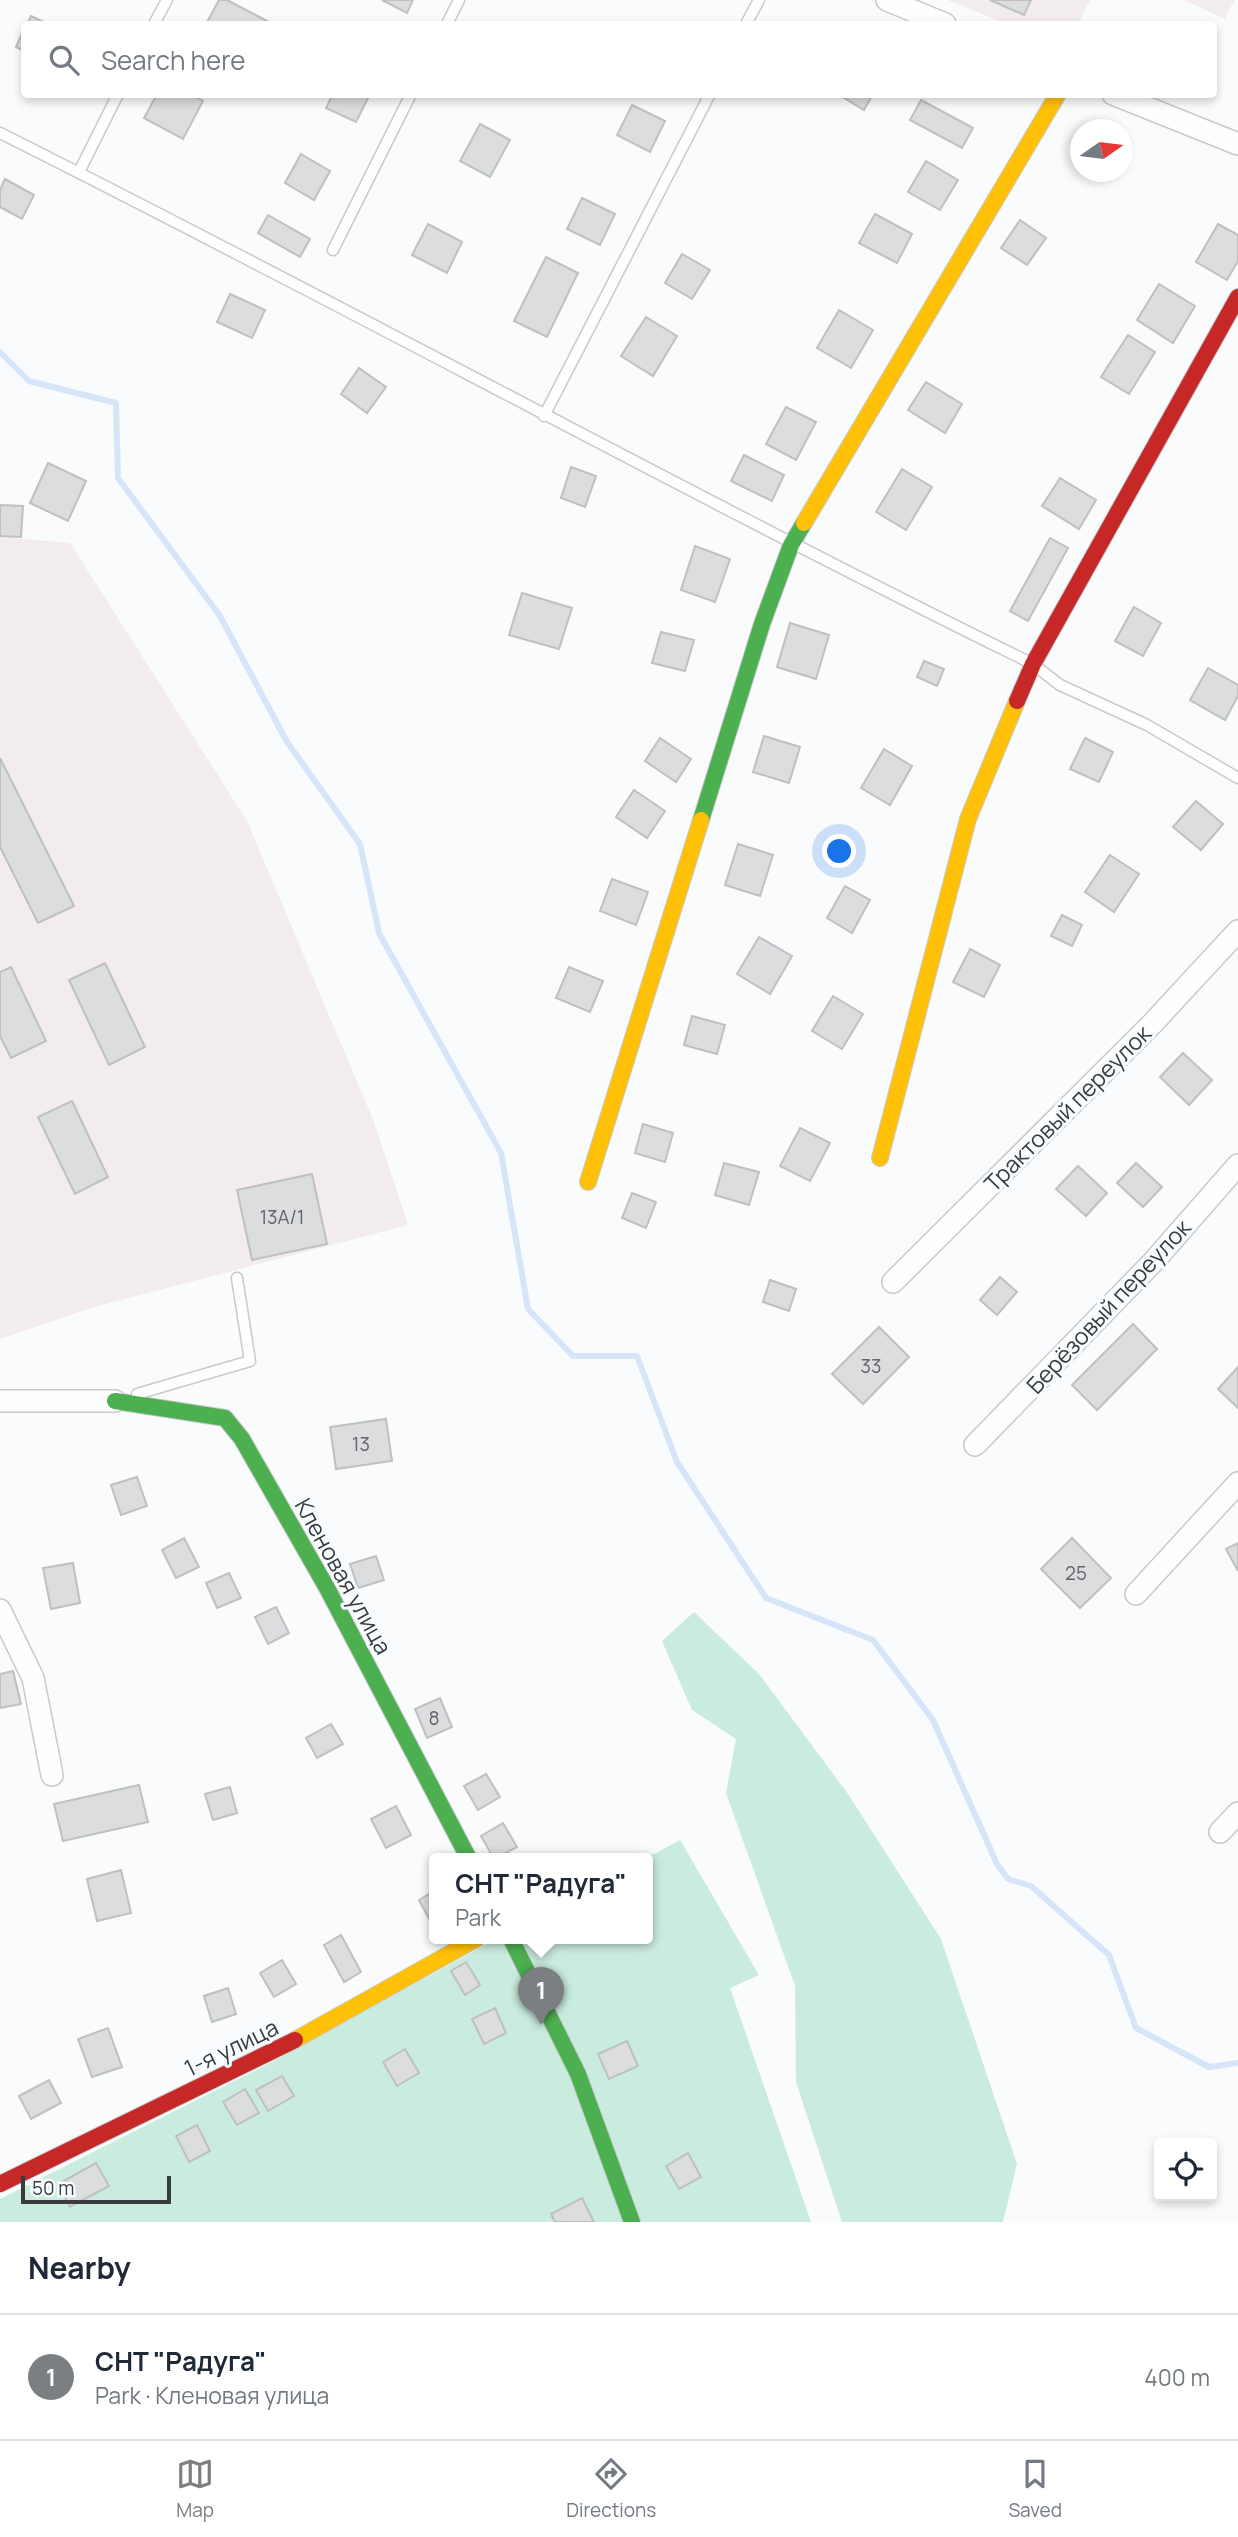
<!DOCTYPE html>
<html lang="en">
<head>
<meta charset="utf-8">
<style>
  :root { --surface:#fff; --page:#f2f2f3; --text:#1f2937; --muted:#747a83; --line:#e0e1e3; --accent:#7c7f82 }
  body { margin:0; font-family:Manrope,sans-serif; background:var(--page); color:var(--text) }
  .controls { position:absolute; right:21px; bottom:21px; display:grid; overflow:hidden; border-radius:7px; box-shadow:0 4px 10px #0003 }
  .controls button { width:63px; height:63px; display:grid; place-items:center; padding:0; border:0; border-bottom:2px solid var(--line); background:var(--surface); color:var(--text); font:35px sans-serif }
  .compass { position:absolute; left:1070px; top:119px; width:63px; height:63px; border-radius:50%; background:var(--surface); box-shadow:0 4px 10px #0003; rotate:76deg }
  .scale { position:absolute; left:21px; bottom:18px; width:150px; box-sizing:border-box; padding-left:7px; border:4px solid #393c3f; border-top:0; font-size:19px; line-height:24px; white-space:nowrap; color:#393c3f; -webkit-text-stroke:5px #f8fcfe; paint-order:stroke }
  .you { position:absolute; left:840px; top:852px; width:24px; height:24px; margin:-18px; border:5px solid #fff; border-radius:50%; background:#1a73e8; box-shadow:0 0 0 10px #1a73e833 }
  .badge { display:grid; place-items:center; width:46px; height:46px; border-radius:50%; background:var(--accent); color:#fff; font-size:23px; font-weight:700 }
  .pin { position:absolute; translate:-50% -58px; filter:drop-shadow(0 2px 4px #0008) }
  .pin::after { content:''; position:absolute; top:37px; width:24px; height:21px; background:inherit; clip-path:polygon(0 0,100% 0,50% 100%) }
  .popup { position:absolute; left:429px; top:1853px; width:224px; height:91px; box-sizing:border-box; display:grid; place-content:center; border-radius:7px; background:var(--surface); filter:drop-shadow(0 2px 5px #0005); font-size:23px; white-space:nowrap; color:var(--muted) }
  .popup b { font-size:26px; color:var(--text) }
  .popup::after { content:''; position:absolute; left:50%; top:100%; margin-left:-14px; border:14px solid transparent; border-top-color:var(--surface) }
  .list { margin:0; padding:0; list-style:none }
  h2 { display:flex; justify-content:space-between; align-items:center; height:91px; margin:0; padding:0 28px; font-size:30px }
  h2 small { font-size:23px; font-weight:400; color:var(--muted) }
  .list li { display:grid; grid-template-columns:46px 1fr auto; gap:21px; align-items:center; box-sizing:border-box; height:126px; padding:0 28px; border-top:2px solid var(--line) }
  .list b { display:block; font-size:26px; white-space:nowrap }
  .list p { margin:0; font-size:23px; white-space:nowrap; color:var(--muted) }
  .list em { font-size:23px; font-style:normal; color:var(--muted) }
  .icon { flex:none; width:38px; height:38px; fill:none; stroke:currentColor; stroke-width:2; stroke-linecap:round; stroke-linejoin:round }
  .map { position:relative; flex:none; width:1238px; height:2222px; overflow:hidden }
  .search { position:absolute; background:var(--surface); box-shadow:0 4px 10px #0003; left:21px; right:21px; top:21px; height:77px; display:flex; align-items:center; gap:18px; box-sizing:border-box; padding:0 24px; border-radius:7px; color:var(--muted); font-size:26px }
  .sheet { height:217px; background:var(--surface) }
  nav { display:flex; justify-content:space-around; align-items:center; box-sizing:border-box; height:98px; border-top:2px solid var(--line); background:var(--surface); font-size:19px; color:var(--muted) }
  nav a { display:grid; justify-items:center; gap:4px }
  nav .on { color:var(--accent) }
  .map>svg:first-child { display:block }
  .industrial { fill:#f3eced }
  .green { fill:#caecde }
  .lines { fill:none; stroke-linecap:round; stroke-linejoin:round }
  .stream { stroke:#d6e5f8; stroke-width:6 }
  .building { fill:#dbdddf; stroke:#bec0c2; stroke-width:2 }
  .lane-casing { stroke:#c8cacc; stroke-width:13 }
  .street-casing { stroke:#c8cacc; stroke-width:24 }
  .fast-casing { stroke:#c8cacc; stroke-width:18 }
  .slow-casing { stroke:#c8cacc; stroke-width:18 }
  .jam-casing { stroke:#c8cacc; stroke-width:18 }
  .lane { stroke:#fefeff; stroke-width:10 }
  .street { stroke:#fefeff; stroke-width:21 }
  .fast { stroke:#4caf50; stroke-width:16 }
  .slow { stroke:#ffc107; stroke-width:16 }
  .jam { stroke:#c62828; stroke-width:16 }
  .labels { text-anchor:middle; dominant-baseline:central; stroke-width:6; stroke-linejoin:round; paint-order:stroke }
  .number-label { font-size:19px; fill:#626467 }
  .street-label { font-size:23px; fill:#393c3f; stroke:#f8fcfe }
</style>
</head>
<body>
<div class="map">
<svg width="1238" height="2222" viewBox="0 0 1238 2222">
  <rect width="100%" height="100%" fill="#f9fbfd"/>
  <g class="industrial">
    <path d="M948,0H1090L1078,24H1006Z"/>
    <path d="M1184,0H1234L1225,19Z"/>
    <path d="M0,537L70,543L247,821L374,1122L408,1225L94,1307L0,1339Z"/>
  </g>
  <g class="green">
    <path d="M694,1612L759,1674L848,1794L941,1939L1017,2164L1003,2222H842L796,2082L795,1986L726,1793L736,1739L692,1710L662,1641Z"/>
    <path d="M680,1840L759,1975L730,1988L811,2222H0V2199L272,2062L496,1939H648V1859H645Z"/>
  </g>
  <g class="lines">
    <path class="stream" d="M0,352L29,381L116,403L118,478L220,616L287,742L360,844L379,933L501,1153L528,1309L573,1356H637L677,1462L766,1598L873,1640L933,1720L997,1864L1008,1879L1031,1886L1109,1955L1136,2028L1209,2067L1238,2063"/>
  </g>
  <g class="building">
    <path d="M219,0H227L273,24H206Z"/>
    <path d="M382,0H413L407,13Z"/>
    <path d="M990,0H1031L1024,15Z"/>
    <path d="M31,16L48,24H27Z"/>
    <path d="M24,29V51L16,47Z"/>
    <path d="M157,94H191L203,101L183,139L144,118Z"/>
    <path d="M333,94H370L356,122L326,108Z"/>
    <path d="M838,94H873L864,110Z"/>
    <path d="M921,100L973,128L962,148L910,120Z"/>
    <path d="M632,105L665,121L650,152L617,135Z"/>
    <path d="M480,124L510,140L490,177L460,161Z"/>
    <path d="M301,154L330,171L314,200L285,183Z"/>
    <path d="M926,161L958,180L940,210L908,192Z"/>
    <path d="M5,179L34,195L22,219L0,207V190Z"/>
    <path d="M582,198L615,214L600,245L567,229Z"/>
    <path d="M875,214L912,234L897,263L859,243Z"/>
    <path d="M268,215L310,239L300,257L258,233Z"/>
    <path d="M1020,220L1046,238L1027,265L1001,248Z"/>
    <path d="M428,224L462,242L447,273L412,255Z"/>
    <path d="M1218,224L1238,235V261L1227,280L1196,262Z"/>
    <path d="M682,254L710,270L692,299L665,283Z"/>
    <path d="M546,257L578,273L547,337L514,321Z"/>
    <path d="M1159,284L1195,306L1173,343L1137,320Z"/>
    <path d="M230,294L265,310L252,338L217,322Z"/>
    <path d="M839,310L873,330L851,368L817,348Z"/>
    <path d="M646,317L677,336L653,376L621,356Z"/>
    <path d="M1128,335L1155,352L1129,394L1101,377Z"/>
    <path d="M359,368L386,387L367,413L341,394Z"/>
    <path d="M926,382L962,404L945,433L908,410Z"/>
    <path d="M786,407L816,422L796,460L766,444Z"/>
    <path d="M744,455L784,475L772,501L731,481Z"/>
    <path d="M48,463L86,481L68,521L30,503Z"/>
    <path d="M571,467L596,476L585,507L561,498Z"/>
    <path d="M902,469L932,487L906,530L876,512Z"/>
    <path d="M1060,478L1096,500L1079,529L1042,506Z"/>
    <path d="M0,505L23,506L21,537L0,536Z"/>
    <path d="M1050,538L1068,548L1028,621L1010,611Z"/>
    <path d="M695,546L730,559L715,602L681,590Z"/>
    <path d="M522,593L572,608L559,649L509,635Z"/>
    <path d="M1134,607L1161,623L1143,656L1115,641Z"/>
    <path d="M790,623L829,635L816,679L777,667Z"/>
    <path d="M661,632L694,640L685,671L652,663Z"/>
    <path d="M924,661L944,669L937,686L917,677Z"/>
    <path d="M1208,668L1238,685V696L1225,720L1190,700Z"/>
    <path d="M764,736L800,747L789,783L753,772Z"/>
    <path d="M660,738L691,759L676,782L645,761Z"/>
    <path d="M1085,738L1113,752L1099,782L1070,769Z"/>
    <path d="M884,749L912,766L890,805L861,788Z"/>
    <path d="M0,758L74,906L38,923L0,847Z"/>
    <path d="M634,790L665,811L647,838L616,817Z"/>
    <path d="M1196,801L1223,824L1201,850L1173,827Z"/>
    <path d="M738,844L773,855L760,896L725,885Z"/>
    <path d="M1110,855L1139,874L1114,912L1085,892Z"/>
    <path d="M612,879L648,892L636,925L600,911Z"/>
    <path d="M845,886L870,900L852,933L827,918Z"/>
    <path d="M1062,915L1082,925L1072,946L1051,936Z"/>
    <path d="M759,937L792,956L770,994L737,974Z"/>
    <path d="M970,949L1000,965L984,997L953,982Z"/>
    <path d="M105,963L145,1047L109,1065L69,980Z"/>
    <path d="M11,967L46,1041L11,1058L0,1036V972Z"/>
    <path d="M569,967L603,981L590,1012L556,998Z"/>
    <path d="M833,996L863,1014L842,1049L812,1031Z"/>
    <path d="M692,1016L725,1025L717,1054L684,1045Z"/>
    <path d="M1183,1053L1212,1080L1189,1105L1160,1077Z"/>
    <path d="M72,1101L108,1177L75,1194L38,1117Z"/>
    <path d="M643,1124L673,1133L665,1162L635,1153Z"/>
    <path d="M800,1128L830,1143L810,1181L780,1166Z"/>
    <path d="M724,1163L759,1172L749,1205L715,1195Z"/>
    <path d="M1136,1163L1162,1187L1143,1207L1117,1183Z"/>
    <path d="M1078,1166L1107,1193L1086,1216L1056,1189Z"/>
    <path d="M312,1174L327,1244L252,1260L237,1190Z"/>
    <path d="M632,1193L656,1202L646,1228L622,1218Z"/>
    <path d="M1000,1277L1017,1292L997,1315L980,1300Z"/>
    <path d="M770,1280L796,1289L789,1311L763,1302Z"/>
    <path d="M1133,1324L1157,1349L1097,1410L1072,1385Z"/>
    <path d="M879,1327L909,1357L863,1404L832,1374Z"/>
    <path d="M1238,1367V1408L1218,1389Z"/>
    <path d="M386,1419L392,1461L336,1469L330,1427Z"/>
    <path d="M137,1477L147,1506L121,1515L111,1485Z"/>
    <path d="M184,1538L199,1567L176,1578L162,1550Z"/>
    <path d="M1072,1538L1111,1578L1080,1608L1041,1569Z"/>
    <path d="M1238,1543V1571L1226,1549Z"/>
    <path d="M376,1556L384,1580L358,1588L350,1564Z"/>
    <path d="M73,1563L80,1603L51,1609L43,1568Z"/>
    <path d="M229,1573L241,1598L217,1608L206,1583Z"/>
    <path d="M276,1607L289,1633L268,1644L255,1617Z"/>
    <path d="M13,1671L21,1704L0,1708V1674Z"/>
    <path d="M440,1698L452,1727L427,1738L415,1709Z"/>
    <path d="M331,1724L343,1744L317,1758L306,1738Z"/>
    <path d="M486,1774L500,1797L478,1810L464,1786Z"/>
    <path d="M139,1785L148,1822L63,1841L54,1804Z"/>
    <path d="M230,1787L237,1813L213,1820L205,1794Z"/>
    <path d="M396,1806L411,1835L386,1848L371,1819Z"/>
    <path d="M503,1823L517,1847L494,1859L481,1836Z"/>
    <path d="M121,1870L131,1913L97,1921L87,1879Z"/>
    <path d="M434,1891V1928L419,1900Z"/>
    <path d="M341,1935L361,1972L344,1982L324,1945Z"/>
    <path d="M282,1960L296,1984L274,1997L260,1973Z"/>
    <path d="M466,1962L480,1985L465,1995L451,1971Z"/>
    <path d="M228,1988L236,2014L212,2022L204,1996Z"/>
    <path d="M495,2008L506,2033L484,2044L472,2019Z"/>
    <path d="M108,2028L122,2067L92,2077L78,2039Z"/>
    <path d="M627,2041L638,2066L609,2079L598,2054Z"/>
    <path d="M405,2049L419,2073L397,2086L383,2062Z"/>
    <path d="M282,2076L294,2096L268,2111L256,2090Z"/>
    <path d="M49,2080L61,2103L31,2119L19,2096Z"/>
    <path d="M245,2089L259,2113L237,2125L223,2102Z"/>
    <path d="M197,2125L210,2151L189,2162L176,2136Z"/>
    <path d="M688,2153L701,2177L679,2189L666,2166Z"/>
    <path d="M96,2163L109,2186L70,2207L58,2184Z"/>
    <path d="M582,2198L594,2222H555L551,2214Z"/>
  </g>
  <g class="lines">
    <defs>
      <g id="lane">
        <path d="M154,24L167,0"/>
        <path d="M447,24L459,0"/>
        <path d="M746,24L759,0"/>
        <path d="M0,133C346,306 685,493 1033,664L1060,685L1147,725L1238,778"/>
        <path d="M79,172L118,94"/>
        <path d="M333,250L411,94"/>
        <path d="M544,416L710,94"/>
        <path d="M137,1394L250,1361L237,1278"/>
      </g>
      <g id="street">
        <path d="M887,0L945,24"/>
        <path d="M1113,94L1238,144"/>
        <path d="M893,1282L1152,1024L1238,931"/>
        <path d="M0,1401H115"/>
        <path d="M975,1445L1154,1261L1238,1165"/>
        <path d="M1136,1594L1238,1483"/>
        <path d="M0,1610L33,1678L52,1775"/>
        <path d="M1220,1832L1238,1813"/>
      </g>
      <g id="fast">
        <path d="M701,820L762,624L791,545L804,523"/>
        <path d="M115,1401L225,1418L242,1439L327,1588L469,1859"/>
        <path d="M511,1939L578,2074L632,2222"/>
      </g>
      <g id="slow">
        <path d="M804,523L1058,94"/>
        <path d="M880,1158L968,819L1017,701"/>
        <path d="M588,1182L701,820"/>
        <path d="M295,2040L476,1939"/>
      </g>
      <g id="jam">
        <path d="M1017,701L1033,664L1238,297"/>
        <path d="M0,2184L295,2040"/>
      </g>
    </defs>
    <use href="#lane" class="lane-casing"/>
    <use href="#street" class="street-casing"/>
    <use href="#fast" class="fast-casing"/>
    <use href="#slow" class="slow-casing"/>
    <use href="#jam" class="jam-casing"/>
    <use href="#lane" class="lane"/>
    <use href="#street" class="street"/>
    <use href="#fast" class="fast"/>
    <use href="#slow" class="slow"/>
    <use href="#jam" class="jam"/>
  </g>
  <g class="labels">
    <g class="number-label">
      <text x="282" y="1217">13А/1</text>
      <text x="871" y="1366">33</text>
      <text x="361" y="1444">13</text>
      <text x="1076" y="1573">25</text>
      <text x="434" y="1718">8</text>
    </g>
    <g class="street-label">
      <text transform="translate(1067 1108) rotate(-45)">Трактовый переулок</text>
      <text transform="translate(1108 1306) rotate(-47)">Берёзовый переулок</text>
      <text transform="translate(344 1576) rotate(61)">Кленовая улица</text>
      <text transform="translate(231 2047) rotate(-26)">1-я улица</text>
    </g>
  </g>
</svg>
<div class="controls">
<button><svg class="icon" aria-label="locate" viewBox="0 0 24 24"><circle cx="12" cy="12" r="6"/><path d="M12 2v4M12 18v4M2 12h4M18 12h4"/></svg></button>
</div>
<svg class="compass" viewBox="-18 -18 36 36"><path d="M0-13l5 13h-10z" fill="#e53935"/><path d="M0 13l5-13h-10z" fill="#747a83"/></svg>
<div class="scale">50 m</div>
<div class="you"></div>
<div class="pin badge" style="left:541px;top:2025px">1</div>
<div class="popup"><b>СНТ &quot;Радуга&quot;</b>Park</div>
<div class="search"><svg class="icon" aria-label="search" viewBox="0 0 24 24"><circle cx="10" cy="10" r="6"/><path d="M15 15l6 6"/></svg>Search here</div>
</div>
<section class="sheet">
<h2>Nearby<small></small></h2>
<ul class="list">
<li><span class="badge">1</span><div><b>СНТ &quot;Радуга&quot;</b><p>Park · Кленовая улица</p></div><em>400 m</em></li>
</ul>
</section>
<nav>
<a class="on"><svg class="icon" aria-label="map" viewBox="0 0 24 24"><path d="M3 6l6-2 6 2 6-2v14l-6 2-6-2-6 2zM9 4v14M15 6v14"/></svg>Map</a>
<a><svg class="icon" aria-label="directions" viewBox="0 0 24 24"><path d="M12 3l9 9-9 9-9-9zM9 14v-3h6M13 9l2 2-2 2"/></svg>Directions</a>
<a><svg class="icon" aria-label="saved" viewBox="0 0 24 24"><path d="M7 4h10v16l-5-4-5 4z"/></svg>Saved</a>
</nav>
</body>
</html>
